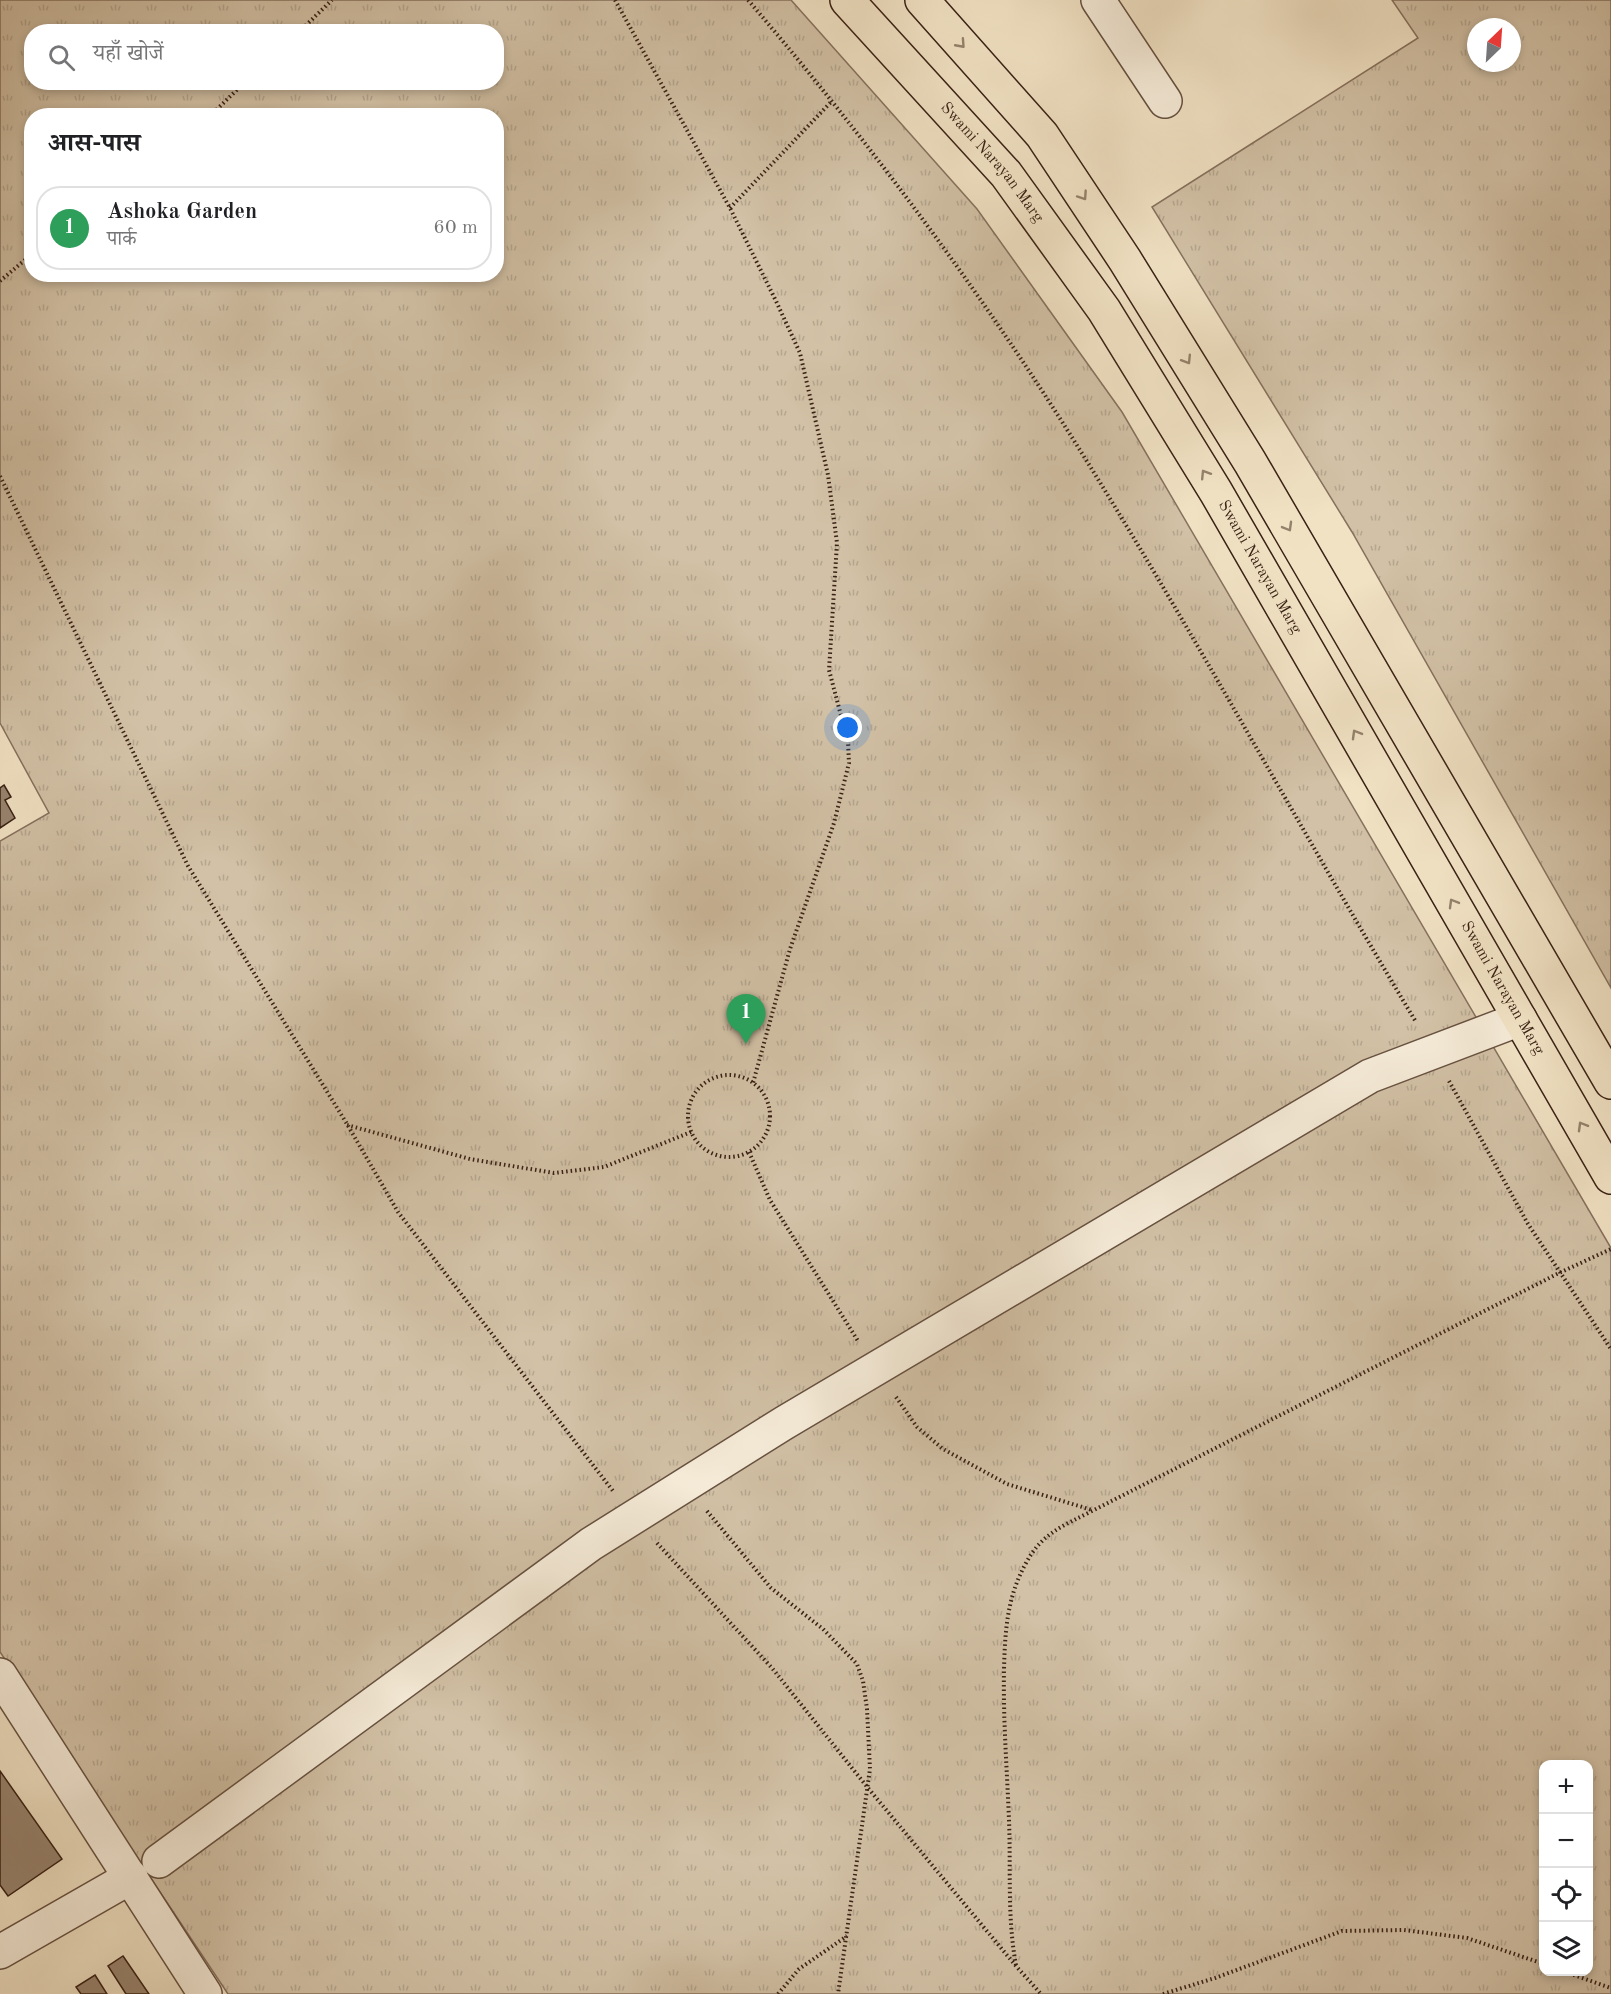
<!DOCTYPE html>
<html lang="hi">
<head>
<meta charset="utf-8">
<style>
  :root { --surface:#fff; --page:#f6f6f6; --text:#202124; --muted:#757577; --line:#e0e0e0; --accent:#d93025 }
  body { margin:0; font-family:"Old Standard TT","Noto Serif Devanagari",serif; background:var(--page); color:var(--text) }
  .controls { position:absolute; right:18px; bottom:18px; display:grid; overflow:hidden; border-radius:12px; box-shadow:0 3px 9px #0003 }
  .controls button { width:54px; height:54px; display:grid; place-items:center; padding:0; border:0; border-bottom:2px solid var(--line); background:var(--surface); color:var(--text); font:30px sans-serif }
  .compass { position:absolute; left:1467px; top:18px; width:54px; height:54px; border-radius:50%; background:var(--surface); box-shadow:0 3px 9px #0003; rotate:25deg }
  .you { position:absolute; left:848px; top:728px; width:21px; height:21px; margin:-15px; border:4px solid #fff; border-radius:50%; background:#1a73e8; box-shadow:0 0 0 9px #1a73e833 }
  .badge { display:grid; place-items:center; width:39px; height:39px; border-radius:50%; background:var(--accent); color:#fff; font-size:20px; font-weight:700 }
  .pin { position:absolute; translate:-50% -50px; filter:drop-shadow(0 2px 3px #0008) }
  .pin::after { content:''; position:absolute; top:32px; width:21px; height:18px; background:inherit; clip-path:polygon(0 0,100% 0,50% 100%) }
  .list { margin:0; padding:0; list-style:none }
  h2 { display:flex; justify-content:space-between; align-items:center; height:78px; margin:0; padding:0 24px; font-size:26px }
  h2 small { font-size:20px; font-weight:400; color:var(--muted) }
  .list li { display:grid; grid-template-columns:39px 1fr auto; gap:18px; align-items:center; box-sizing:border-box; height:84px; margin:0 12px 12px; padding:0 12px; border:2px solid var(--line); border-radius:24px }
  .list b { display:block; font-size:22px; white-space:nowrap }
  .list p { margin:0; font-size:20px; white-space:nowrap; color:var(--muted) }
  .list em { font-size:20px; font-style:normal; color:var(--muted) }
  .icon { flex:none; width:33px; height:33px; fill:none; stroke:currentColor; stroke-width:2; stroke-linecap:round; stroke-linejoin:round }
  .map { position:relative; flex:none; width:1611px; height:1994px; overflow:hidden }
  .search { position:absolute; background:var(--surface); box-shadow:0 3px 9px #0003; left:24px; top:24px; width:480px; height:66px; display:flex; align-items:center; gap:15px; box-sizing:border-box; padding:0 21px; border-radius:24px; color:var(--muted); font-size:22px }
  .panel { position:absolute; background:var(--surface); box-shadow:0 3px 9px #0003; left:24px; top:108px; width:480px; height:174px; border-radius:24px }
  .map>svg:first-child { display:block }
  .grass { fill:url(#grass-tufts); stroke:#86715e; stroke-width:1.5; fill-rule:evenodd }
  .building { fill:#998570; stroke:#392115; stroke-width:1.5 }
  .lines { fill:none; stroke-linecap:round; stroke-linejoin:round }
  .minor-casing { stroke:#675141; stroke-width:36 }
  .major-casing { stroke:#392115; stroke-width:36 }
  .path { stroke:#392115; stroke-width:4; stroke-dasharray:1.5 3; stroke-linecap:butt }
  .minor { stroke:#f6ecd9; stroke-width:33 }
  .major { stroke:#f1e2c4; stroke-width:33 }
  .oneway { stroke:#95826c }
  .labels { text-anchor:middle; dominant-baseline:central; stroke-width:4.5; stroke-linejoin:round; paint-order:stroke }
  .street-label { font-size:16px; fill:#392115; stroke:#f6ecd9 }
</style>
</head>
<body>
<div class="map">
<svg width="1611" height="1994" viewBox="0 0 1611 1994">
  <defs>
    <pattern id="grass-tufts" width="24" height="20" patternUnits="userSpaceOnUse" patternTransform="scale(1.5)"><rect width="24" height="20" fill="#d2c1a6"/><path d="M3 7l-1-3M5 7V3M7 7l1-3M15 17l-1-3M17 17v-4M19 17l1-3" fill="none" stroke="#b5a68e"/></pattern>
  </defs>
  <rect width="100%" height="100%" fill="#f1e2c4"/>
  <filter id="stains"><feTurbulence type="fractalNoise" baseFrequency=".00333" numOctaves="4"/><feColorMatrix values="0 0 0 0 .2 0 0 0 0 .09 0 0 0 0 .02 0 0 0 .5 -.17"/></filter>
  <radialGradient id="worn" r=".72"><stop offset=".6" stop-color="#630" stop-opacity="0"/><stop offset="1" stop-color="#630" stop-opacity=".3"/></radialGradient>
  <g class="grass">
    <path d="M0,0H791L977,209L1122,412L1611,1248V1994H228L0,1652V841L49,813L0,723ZM32,32H496V82H32ZM32,116H496V274H32ZM1544,1764H1588V1972H1544Z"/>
    <path d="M1392,0H1611V988L1352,532L1152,207L1418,38ZM1476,27H1512V63H1476Z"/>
  </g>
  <g class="building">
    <path d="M4,785L11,797L5,800L15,818L0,828V788Z"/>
    <path d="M0,1771L62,1859L8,1896L0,1885Z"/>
    <path d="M123,1956L149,1994H126L108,1966Z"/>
    <path d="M95,1975L107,1994H81L76,1987Z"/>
  </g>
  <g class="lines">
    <defs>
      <g id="minor">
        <path d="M1098,0L1165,101"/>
        <path d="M0,1675L205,1994"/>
        <path d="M159,1861L591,1544L784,1423L1370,1076L1520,1019"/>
        <path d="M0,1952L131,1877"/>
      </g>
      <g id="major">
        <path id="s1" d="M847,0L1006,174L1104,310L1216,492L1611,1177"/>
        <path d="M922,0L1042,135L1125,260L1250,462L1611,1082"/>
      </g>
    </defs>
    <use href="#minor" class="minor-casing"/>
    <use href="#major" class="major-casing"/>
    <g class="path">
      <path d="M615,0L730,208L776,301L800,353L828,475L837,543L829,670L848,742L849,763L834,823L790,949L753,1083"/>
      <path d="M748,0C866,138 976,285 1073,439C1193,630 1300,829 1416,1022"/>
      <path d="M299,32L332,0"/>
      <path d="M210,116L245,82"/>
      <path d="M730,208L831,102"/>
      <path d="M0,281L32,254"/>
      <path d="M0,476L188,866L347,1124L398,1212L613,1491"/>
      <circle cx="729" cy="1116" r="41"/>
      <path d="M1449,1081L1528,1224L1611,1349"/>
      <path d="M347,1125L470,1159L554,1173L604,1167L691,1132"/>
      <path d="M749,1152L770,1200L858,1341"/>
      <path d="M896,1397L917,1427L943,1449L1007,1484L1092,1510"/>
      <path d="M707,1511L771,1588L823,1629L857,1664L863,1681L867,1709L870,1769L838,1994"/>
      <path d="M657,1543L772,1668L868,1788L1016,1966L1041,1994"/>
      <path d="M1016,1965C1007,1917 1011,1869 1009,1820C1007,1769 1003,1719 1004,1669C1005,1631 1007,1597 1026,1563C1042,1533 1063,1526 1092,1511L1559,1273L1611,1249"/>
      <path d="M1565,1972L1611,1988"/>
      <path d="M778,1994L799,1969L847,1936"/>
      <path d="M1163,1994L1215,1978L1342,1931L1404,1930L1467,1938L1544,1964"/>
    </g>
    <use href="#minor" class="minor"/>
    <use href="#major" class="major"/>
  </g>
  <defs><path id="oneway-chevron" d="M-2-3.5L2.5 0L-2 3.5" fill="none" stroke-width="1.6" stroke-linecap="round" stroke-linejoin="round" transform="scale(1.5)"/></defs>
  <g class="oneway">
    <use href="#oneway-chevron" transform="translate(961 44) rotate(48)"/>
    <use href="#oneway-chevron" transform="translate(1083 196) rotate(56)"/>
    <use href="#oneway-chevron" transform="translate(1187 360) rotate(58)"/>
    <use href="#oneway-chevron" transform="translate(1205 474) rotate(-122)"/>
    <use href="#oneway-chevron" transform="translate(1288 527) rotate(60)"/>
    <use href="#oneway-chevron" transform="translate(1356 734) rotate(-120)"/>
    <use href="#oneway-chevron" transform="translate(1453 903) rotate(-120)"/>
    <use href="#oneway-chevron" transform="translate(1582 1126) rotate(-120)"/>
  </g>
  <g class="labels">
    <g class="street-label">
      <text stroke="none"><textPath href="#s1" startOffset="218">Swami Narayan Marg</textPath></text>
      <text stroke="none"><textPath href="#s1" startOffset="704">Swami Narayan Marg</textPath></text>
      <text stroke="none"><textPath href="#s1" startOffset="1190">Swami Narayan Marg</textPath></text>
    </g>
  </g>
  <rect width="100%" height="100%" filter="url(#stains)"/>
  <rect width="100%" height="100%" fill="url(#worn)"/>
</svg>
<div class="controls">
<button>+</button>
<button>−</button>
<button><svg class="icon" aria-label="locate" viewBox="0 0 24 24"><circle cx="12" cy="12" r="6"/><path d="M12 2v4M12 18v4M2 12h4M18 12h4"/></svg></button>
<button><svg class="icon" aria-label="layers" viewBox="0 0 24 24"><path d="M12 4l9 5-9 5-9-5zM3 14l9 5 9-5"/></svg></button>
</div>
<svg class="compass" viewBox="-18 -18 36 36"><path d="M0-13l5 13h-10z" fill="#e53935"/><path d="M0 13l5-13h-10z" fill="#757577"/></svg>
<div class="you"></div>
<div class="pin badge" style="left:746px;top:1044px;background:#2e9e5b">1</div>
<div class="search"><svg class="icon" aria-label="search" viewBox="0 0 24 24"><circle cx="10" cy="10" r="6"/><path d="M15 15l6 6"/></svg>यहाँ खोजें</div>
<section class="panel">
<h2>आस-पास<small></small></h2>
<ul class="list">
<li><span class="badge" style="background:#2e9e5b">1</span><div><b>Ashoka Garden</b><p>पार्क</p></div><em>60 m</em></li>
</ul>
</section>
</div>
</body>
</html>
